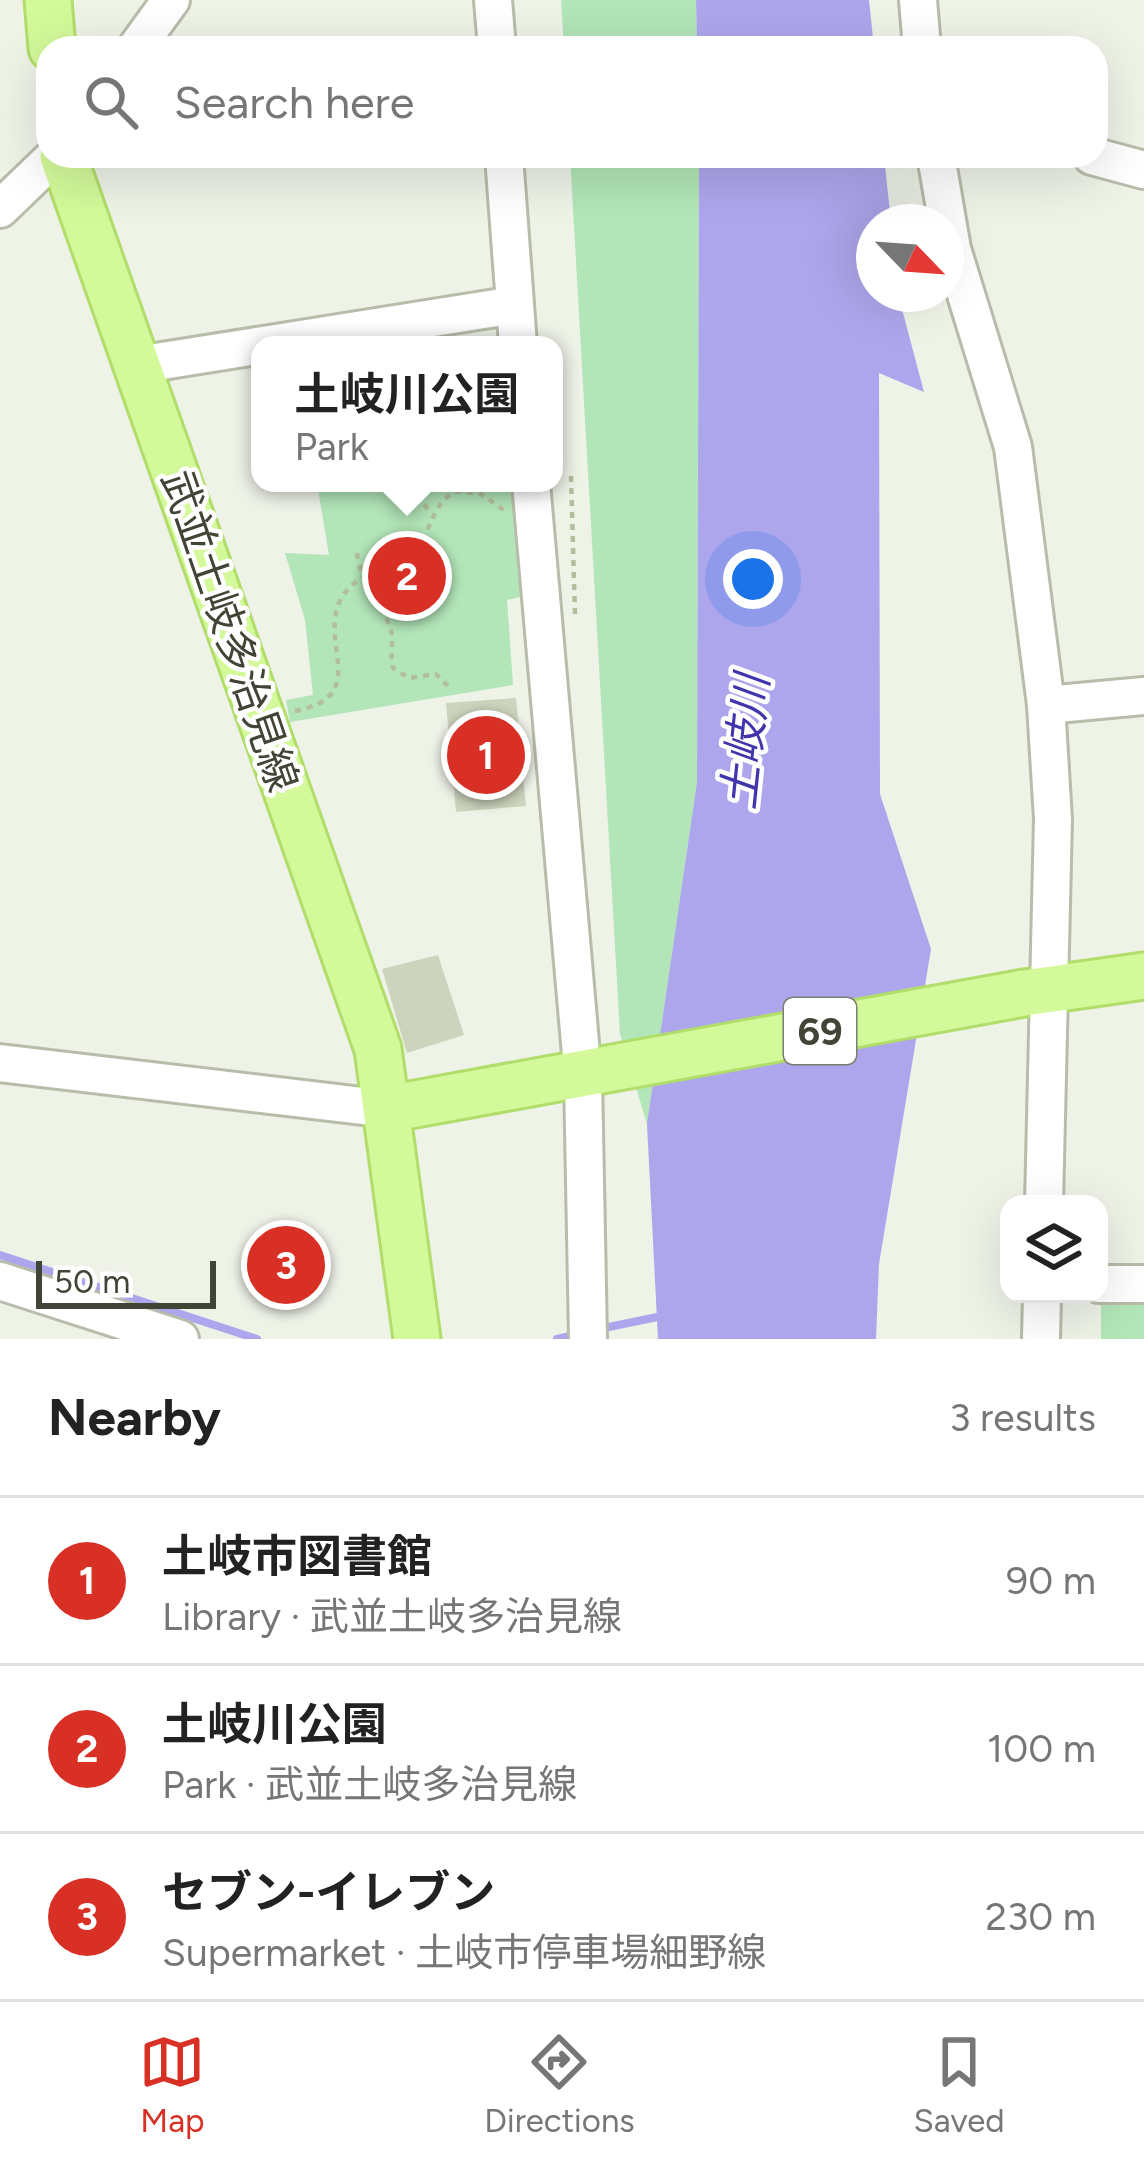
<!DOCTYPE html>
<html lang="en">
<head>
<meta charset="utf-8">
<style>
  :root { --surface:#fff; --page:#f2f2f2; --text:#222; --muted:#767676; --line:#e0e0e0; --accent:#d93025 }
  body { margin:0; font-family:Figtree,"Noto Sans JP",sans-serif; background:var(--page); color:var(--text) }
  .controls { position:absolute; right:36px; bottom:36px; display:grid; overflow:hidden; border-radius:24px; box-shadow:0 12px 48px #0002 }
  .controls button { width:108px; height:108px; display:grid; place-items:center; padding:0; border:0; border-bottom:3px solid var(--line); background:var(--surface); color:var(--text); font:60px sans-serif }
  .compass { position:absolute; left:856px; top:204px; width:108px; height:108px; border-radius:50%; background:var(--surface); box-shadow:0 12px 48px #0002; rotate:115deg }
  .scale { position:absolute; left:36px; bottom:30px; width:180px; box-sizing:border-box; padding-left:12px; border:6px solid #414536; border-top:0; font-size:33px; line-height:42px; white-space:nowrap; color:#414536; -webkit-text-stroke:9px #fff; paint-order:stroke }
  .you { position:absolute; left:753px; top:579px; width:42px; height:42px; margin:-30px; border:9px solid #fff; border-radius:50%; background:#1a73e8; box-shadow:0 0 0 18px #1a73e833 }
  .badge { display:grid; place-items:center; width:78px; height:78px; border-radius:50%; background:var(--accent); color:#fff; font-size:39px; font-weight:700 }
  .pin { position:absolute; translate:-50% -50%; border:6px solid #fff; box-shadow:0 3px 12px #0006 }
  .popup { position:absolute; left:251px; top:336px; width:312px; height:156px; box-sizing:border-box; display:grid; place-content:center; border-radius:24px; background:var(--surface); filter:drop-shadow(0 3px 9px #0005); font-size:39px; white-space:nowrap; color:var(--muted) }
  .popup b { font-size:45px; color:var(--text) }
  .popup::after { content:''; position:absolute; left:50%; top:100%; margin-left:-24px; border:24px solid transparent; border-top-color:var(--surface) }
  .list { margin:0; padding:0; list-style:none }
  h2 { display:flex; justify-content:space-between; align-items:center; height:156px; margin:0; padding:0 48px; font-size:51px }
  h2 small { font-size:39px; font-weight:400; color:var(--muted) }
  .list li { display:grid; grid-template-columns:78px 1fr auto; gap:36px; align-items:center; box-sizing:border-box; height:168px; padding:0 48px; border-top:3px solid var(--line) }
  .list b { display:block; font-size:45px; white-space:nowrap }
  .list p { margin:0; font-size:39px; white-space:nowrap; color:var(--muted) }
  .list em { font-size:39px; font-style:normal; color:var(--muted) }
  .icon { flex:none; width:66px; height:66px; fill:none; stroke:currentColor; stroke-width:2; stroke-linecap:round; stroke-linejoin:round }
  .map { position:relative; flex:none; width:1144px; height:1339px; overflow:hidden }
  .search { position:absolute; background:var(--surface); box-shadow:0 12px 48px #0002; left:36px; right:36px; top:36px; height:132px; display:flex; align-items:center; gap:30px; box-sizing:border-box; padding:0 42px; border-radius:36px; color:var(--muted); font-size:45px }
  .sheet { height:660px; background:var(--surface) }
  nav { display:flex; justify-content:space-around; align-items:center; box-sizing:border-box; height:168px; border-top:3px solid var(--line); background:var(--surface); font-size:33px; color:var(--muted) }
  nav a { display:grid; justify-items:center; gap:6px }
  nav .on { color:var(--accent) }
  .map>svg:first-child { display:block }
  .green { fill:#b2e5b8 }
  .water { fill:#ada6ec }
  .lines { fill:none; stroke-linecap:round; stroke-linejoin:round }
  .stream { stroke:#ada6ec; stroke-width:8 }
  .building { fill:#cdd4bd }
  .minor-casing { stroke:#b7bdaa; stroke-width:42 }
  .major-casing { stroke:#b1dd6a; stroke-width:51 }
  .path { stroke:#b3bf9c; stroke-width:4.5; stroke-dasharray:6 6; stroke-linecap:butt }
  .minor { stroke:#fff; stroke-width:36 }
  .major { stroke:#d3f99a; stroke-width:45 }
  .labels { text-anchor:middle; dominant-baseline:central; stroke-width:9; stroke-linejoin:round; paint-order:stroke }
  .shield { fill:#fff; stroke:#7a7d72; stroke-width:3 }
  .shield-label { font-size:39px; font-weight:bold; fill:#414536 }
  .street-label { font-size:42px; fill:#414536; stroke:#fff }
  .water-label { font-size:45px; font-style:italic; fill:#4135ac; stroke:#fff }
</style>
</head>
<body>
<div class="map">
<svg width="1144" height="1339" viewBox="0 0 1144 1339">
  <rect width="100%" height="100%" fill="#eef2e7"/>
  <g class="green">
    <path d="M561,0H696L697,48H564Z"/>
    <path d="M570,156H699L697,782L647,1124L620,1034Z"/>
    <path d="M317,483H514L525,596L507,600L513,685L290,722L286,700L313,695L305,620L285,553L329,555Z"/>
    <path d="M1144,1294V1339H1101V1296Z"/>
  </g>
  <g class="water">
    <path d="M696,0H869L874,48H697Z"/>
    <path d="M699,156H884L891,222H874V294H898L924,392L879,373L880,794L931,949L879,1264L876,1339H658L647,1124L697,782Z"/>
  </g>
  <g class="lines">
    <g class="stream">
      <path d="M0,1255L257,1339"/>
      <path d="M599,1329L667,1315"/>
      <path d="M557,1339L579,1334"/>
    </g>
  </g>
  <g class="building">
    <path d="M516,698L526,806L456,812L446,703Z"/>
    <path d="M438,955L464,1035L407,1053L382,969Z"/>
    <path d="M297,1225L306,1303L266,1307L261,1230Z"/>
  </g>
  <g class="lines">
    <defs>
      <g id="minor">
        <path d="M493,0L497,48"/>
        <path d="M918,0L922,48"/>
        <path d="M136,48L171,0"/>
        <path d="M504,156L518,345"/>
        <path d="M936,156L952,249L1013,447L1046,705L1053,819L1044,1204"/>
        <path d="M1092,156L1144,170"/>
        <path d="M0,209L55,156"/>
        <path d="M137,365L515,305"/>
        <path d="M531,483L583,1077L588,1339"/>
        <path d="M1046,705L1144,696"/>
        <path d="M0,1063L388,1109"/>
        <path d="M0,1281L180,1339"/>
        <path d="M1099,1284H1144"/>
        <path d="M1041,1339L1042,1294"/>
      </g>
      <g id="major">
        <path d="M48,0L52,48"/>
        <path d="M63,156L378,1049L417,1339"/>
        <path d="M388,1109L1024,993L1144,976"/>
      </g>
    </defs>
    <use href="#minor" class="minor-casing"/>
    <use href="#major" class="major-casing"/>
    <g class="path">
      <path d="M571,476L575,615"/>
      <path d="M413,483L430,514"/>
      <path d="M357,553C359,579 382,604 390,627C395,640 389,654 393,668L409,678L436,674L450,688"/>
      <path d="M295,711C373,696 316,643 342,597C359,570 390,570 412,551C433,533 429,507 455,491L481,494L505,511"/>
    </g>
    <use href="#minor" class="minor"/>
    <use href="#major" class="major"/>
  </g>
  <g class="labels">
    <rect class="shield" x="784" y="998" width="72" height="66" rx="9"/>
    <g class="shield-label">
      <text x="820" y="1031">69</text>
    </g>
    <g class="street-label">
      <text transform="translate(230 631) rotate(71)">武並土岐多治見線</text>
    </g>
    <g class="water-label">
      <text transform="translate(745 742) rotate(-84)">土岐川</text>
    </g>
  </g>
</svg>
<div class="controls">
<button><svg class="icon" aria-label="layers" viewBox="0 0 24 24"><path d="M12 4l9 5-9 5-9-5zM3 14l9 5 9-5"/></svg></button>
</div>
<svg class="compass" viewBox="-18 -18 36 36"><path d="M0-13l5 13h-10z" fill="#e53935"/><path d="M0 13l5-13h-10z" fill="#767676"/></svg>
<div class="scale">50 m</div>
<div class="you"></div>
<div class="pin badge" style="left:486px;top:755px">1</div>
<div class="pin badge" style="left:407px;top:576px">2</div>
<div class="popup"><b>土岐川公園</b>Park</div>
<div class="pin badge" style="left:286px;top:1265px">3</div>
<div class="search"><svg class="icon" aria-label="search" viewBox="0 0 24 24"><circle cx="10" cy="10" r="6"/><path d="M15 15l6 6"/></svg>Search here</div>
</div>
<section class="sheet">
<h2>Nearby<small>3 results</small></h2>
<ul class="list">
<li><span class="badge">1</span><div><b>土岐市図書館</b><p>Library · 武並土岐多治見線</p></div><em>90 m</em></li>
<li><span class="badge">2</span><div><b>土岐川公園</b><p>Park · 武並土岐多治見線</p></div><em>100 m</em></li>
<li><span class="badge">3</span><div><b>セブン-イレブン</b><p>Supermarket · 土岐市停車場細野線</p></div><em>230 m</em></li>
</ul>
</section>
<nav>
<a class="on"><svg class="icon" aria-label="map" viewBox="0 0 24 24"><path d="M3 6l6-2 6 2 6-2v14l-6 2-6-2-6 2zM9 4v14M15 6v14"/></svg>Map</a>
<a><svg class="icon" aria-label="directions" viewBox="0 0 24 24"><path d="M12 3l9 9-9 9-9-9zM9 14v-3h6M13 9l2 2-2 2"/></svg>Directions</a>
<a><svg class="icon" aria-label="saved" viewBox="0 0 24 24"><path d="M7 4h10v16l-5-4-5 4z"/></svg>Saved</a>
</nav>
</body>
</html>
